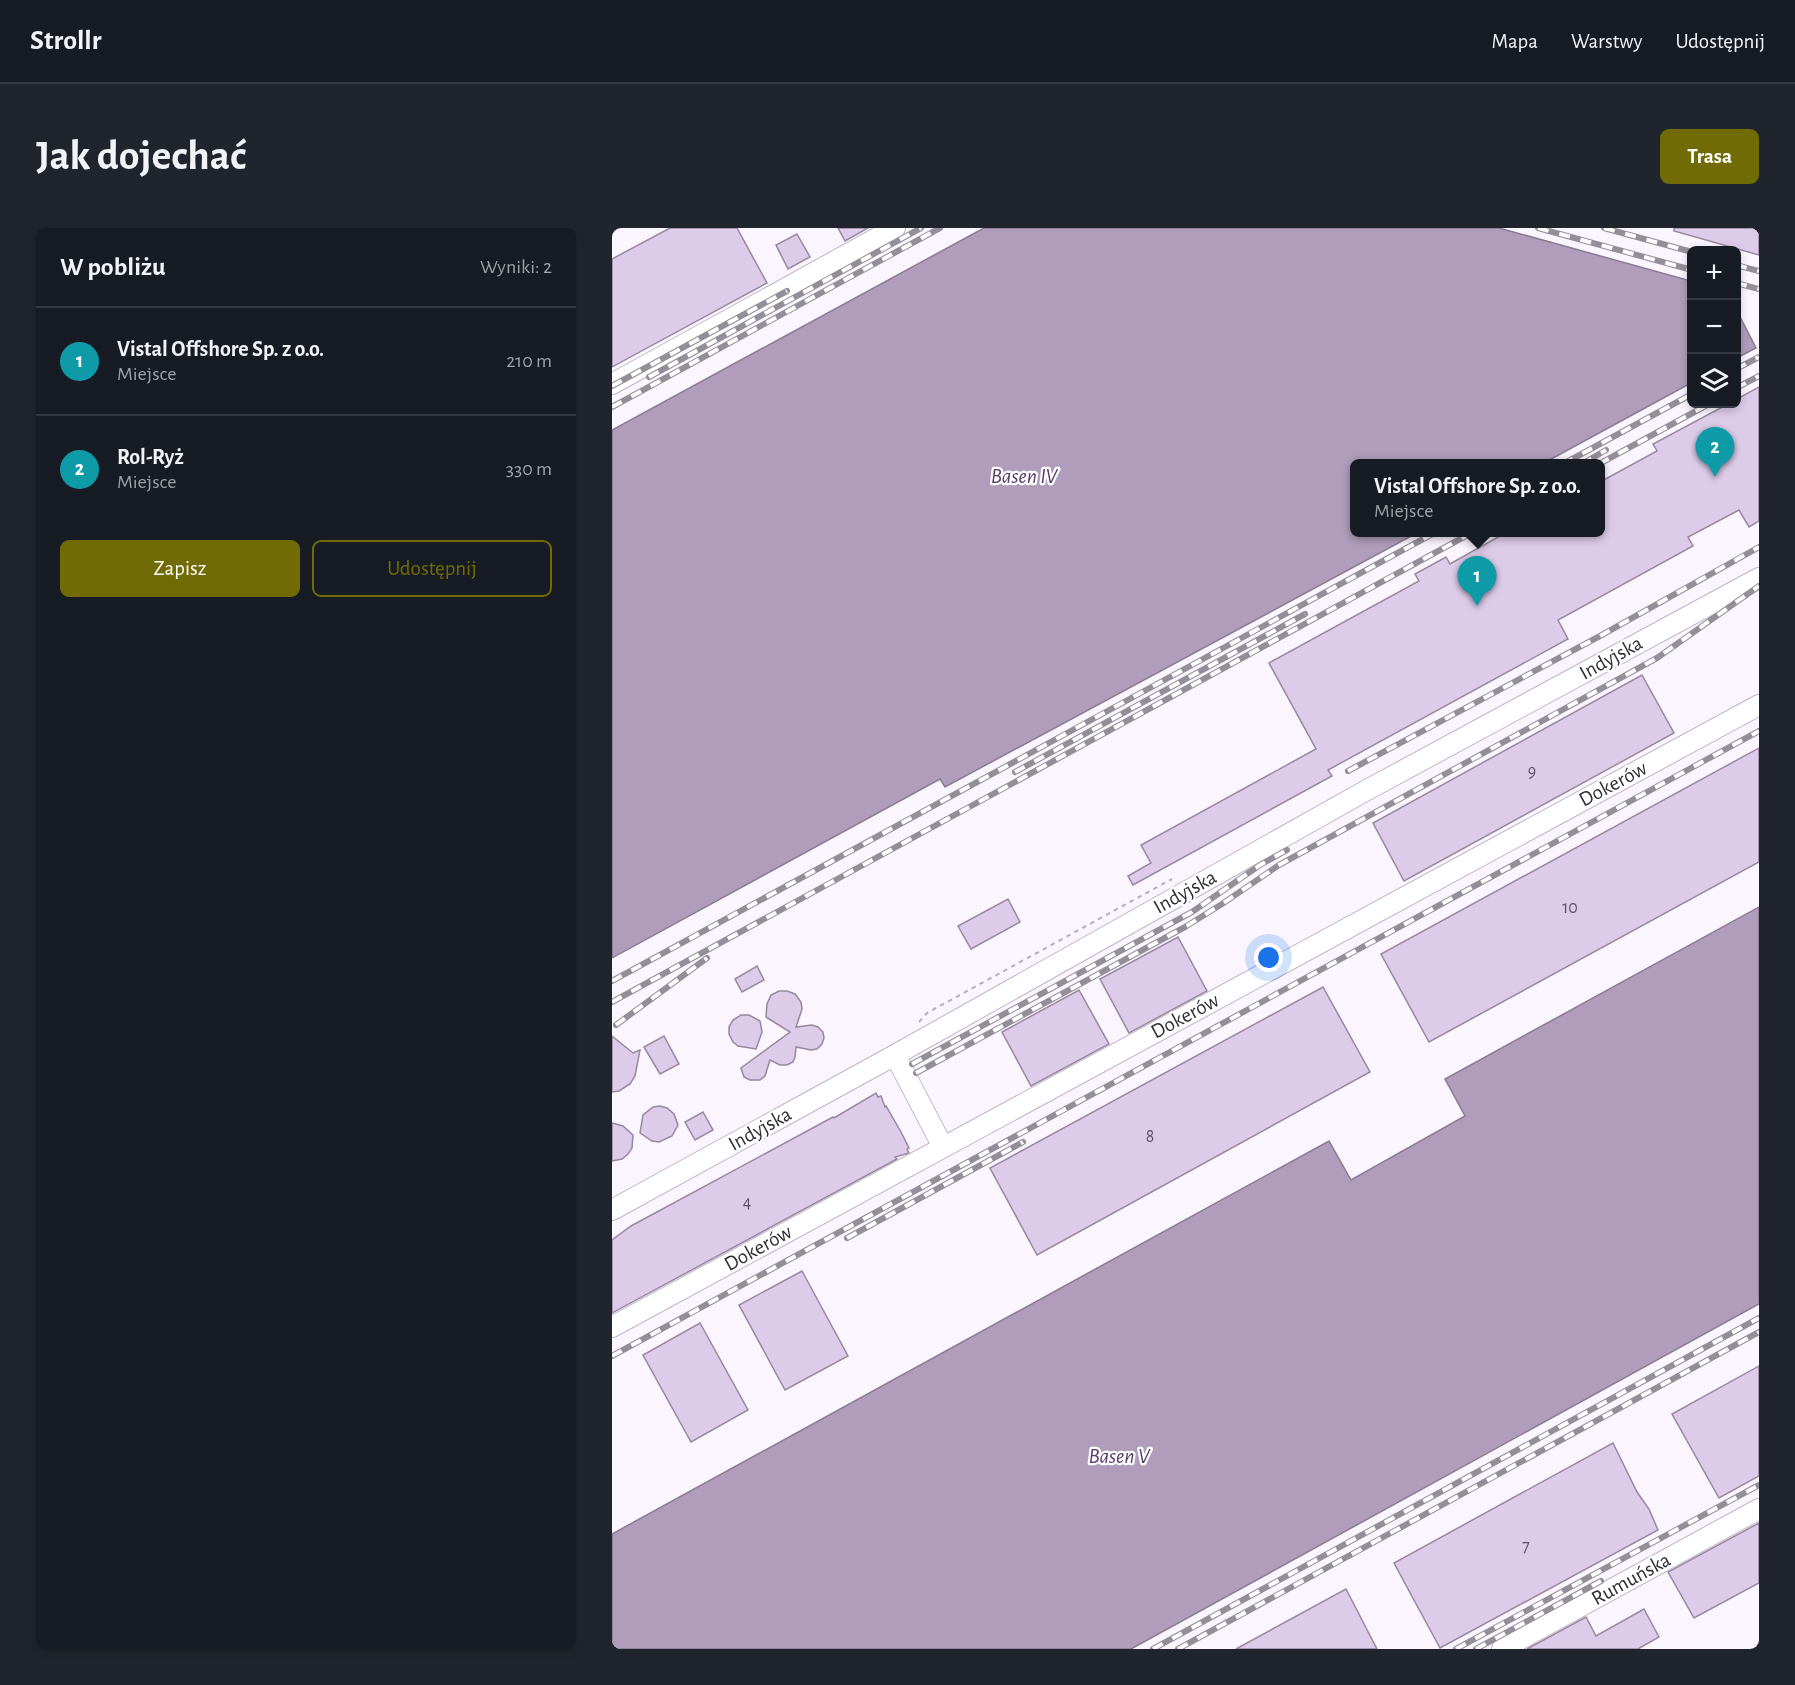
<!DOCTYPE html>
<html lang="pl">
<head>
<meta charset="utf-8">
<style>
  :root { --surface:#171b24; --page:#20242c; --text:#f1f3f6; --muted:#9ea1a6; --line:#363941; --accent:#716b06 }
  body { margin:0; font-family:"Alegreya Sans",sans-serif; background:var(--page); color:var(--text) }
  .controls { position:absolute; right:18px; top:18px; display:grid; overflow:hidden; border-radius:9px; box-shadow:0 3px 9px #0003 }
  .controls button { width:54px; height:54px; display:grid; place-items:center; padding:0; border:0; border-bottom:2px solid var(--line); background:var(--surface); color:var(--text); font:30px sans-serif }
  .you { position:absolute; left:657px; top:730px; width:21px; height:21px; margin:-15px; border:4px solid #fff; border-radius:50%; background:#1a73e8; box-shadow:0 0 0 9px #1a73e833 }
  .badge { display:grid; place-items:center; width:39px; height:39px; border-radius:50%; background:var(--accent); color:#fff; font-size:20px; font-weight:700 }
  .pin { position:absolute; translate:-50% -50px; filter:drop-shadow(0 2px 3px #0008) }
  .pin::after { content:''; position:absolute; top:32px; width:21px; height:18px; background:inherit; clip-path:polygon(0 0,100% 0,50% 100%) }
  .popup { position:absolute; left:738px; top:231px; width:255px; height:78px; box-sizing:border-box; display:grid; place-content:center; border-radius:9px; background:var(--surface); filter:drop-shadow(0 2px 4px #0005); font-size:20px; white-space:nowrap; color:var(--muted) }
  .popup b { font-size:22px; color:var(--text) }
  .popup::after { content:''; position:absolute; left:50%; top:100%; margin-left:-12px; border:12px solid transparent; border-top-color:var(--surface) }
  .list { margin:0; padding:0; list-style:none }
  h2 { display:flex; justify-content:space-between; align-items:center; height:78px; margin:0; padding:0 24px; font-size:26px }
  h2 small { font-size:20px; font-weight:400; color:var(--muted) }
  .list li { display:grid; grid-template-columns:39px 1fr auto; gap:18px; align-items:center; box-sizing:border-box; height:108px; padding:0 24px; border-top:2px solid var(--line) }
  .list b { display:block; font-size:22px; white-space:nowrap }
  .list p { margin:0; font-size:20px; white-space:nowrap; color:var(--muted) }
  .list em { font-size:20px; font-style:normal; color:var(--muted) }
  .actions { display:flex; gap:12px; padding:18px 24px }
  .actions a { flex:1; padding:14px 0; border:2px solid var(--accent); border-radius:9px; text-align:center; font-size:21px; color:var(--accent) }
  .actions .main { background:var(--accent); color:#fff }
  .icon { flex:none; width:33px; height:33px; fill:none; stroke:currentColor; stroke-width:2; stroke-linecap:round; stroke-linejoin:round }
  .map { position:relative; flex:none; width:1147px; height:1421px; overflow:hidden; border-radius:9px }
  header { display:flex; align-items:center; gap:36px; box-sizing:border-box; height:84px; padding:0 30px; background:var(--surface); border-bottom:2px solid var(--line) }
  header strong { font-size:28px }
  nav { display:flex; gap:33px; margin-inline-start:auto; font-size:21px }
  .intro { display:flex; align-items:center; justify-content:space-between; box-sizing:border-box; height:144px; padding:0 36px }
  h1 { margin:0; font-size:42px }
  .button { padding:15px 27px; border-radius:9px; background:var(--accent); color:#fff; font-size:21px; font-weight:700 }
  main { display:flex; gap:36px; padding:0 36px }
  aside { flex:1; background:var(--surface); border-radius:9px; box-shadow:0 3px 9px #0003 }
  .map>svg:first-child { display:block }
  .water { fill:#af9dbb; stroke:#897b92; stroke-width:1.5 }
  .building { fill:#ddcbea; stroke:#96889e; stroke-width:1.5 }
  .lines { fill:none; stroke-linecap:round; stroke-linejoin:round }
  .minor-casing { stroke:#c1b3ca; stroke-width:22 }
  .path { stroke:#b5afb9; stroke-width:2; stroke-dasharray:4.5 4.5; stroke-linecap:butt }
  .minor { stroke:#fff; stroke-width:20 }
  .rail-casing { stroke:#948e98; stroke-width:6 }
  .rail { stroke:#fff; stroke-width:4; stroke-dasharray:11; stroke-linecap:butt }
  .labels { text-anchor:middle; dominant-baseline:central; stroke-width:4.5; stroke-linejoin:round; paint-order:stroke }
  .number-label { font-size:18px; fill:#5b5362 }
  .street-label { font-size:21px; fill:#302b34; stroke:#fff }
  .water-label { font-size:22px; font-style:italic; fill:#583d68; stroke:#fff }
</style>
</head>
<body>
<header>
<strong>Strollr</strong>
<nav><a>Mapa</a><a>Warstwy</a><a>Udostępnij</a></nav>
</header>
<div class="intro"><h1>Jak dojechać</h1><a class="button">Trasa</a></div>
<main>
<aside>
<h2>W pobliżu<small>Wyniki: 2</small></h2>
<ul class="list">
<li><span class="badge" style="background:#0f9aa8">1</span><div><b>Vistal Offshore Sp. z o.o.</b><p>Miejsce</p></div><em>210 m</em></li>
<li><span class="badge" style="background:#0f9aa8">2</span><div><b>Rol-Ryż</b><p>Miejsce</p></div><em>330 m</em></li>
</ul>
<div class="actions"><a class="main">Zapisz</a><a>Udostępnij</a></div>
</aside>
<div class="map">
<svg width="1147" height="1421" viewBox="0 0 1147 1421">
  <rect width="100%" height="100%" fill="#fbf5ff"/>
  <g class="water">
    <path d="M372,0H887L1079,53V155L932,235L742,236V304L805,305L333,559L328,551L0,730V202Z"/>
    <path d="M1125,83L1144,120L1125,130H1124Z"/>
    <path d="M1147,679V1076L519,1421H0V1306L717,913L739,952L853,888L833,851Z"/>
  </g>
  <g class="building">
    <path d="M58,0H125L155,55L0,139V31Z"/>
    <path d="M226,0H256L233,13Z"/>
    <path d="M1062,0H1147V27L1062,3Z"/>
    <path d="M185,6L198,29L176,41L164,17Z"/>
    <path d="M1147,159V293L1137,299L1127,282L1076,309L1081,318L946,392L956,411L716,542L720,548L521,657L516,648L539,635L529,617L704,521L657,435L807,353L803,346L834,329L838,336L895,304H988V254L1045,223L1041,216L1116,176H1125V171Z"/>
    <path d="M1030,447L1062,505L792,653L761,595Z"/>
    <path d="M1147,520V634L817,814L769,726Z"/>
    <path d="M396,671L408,694L359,721L346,698Z"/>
    <path d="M566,709L595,763L517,805L488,751Z"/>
    <path d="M145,738L152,752L130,764L123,751Z"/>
    <path d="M711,759L758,844L425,1027L378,940Z"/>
    <path d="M467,762L497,816L419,858L390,804Z"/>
    <path d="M167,763H175L183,766L189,774L190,781L184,799L200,797L206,799L211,804L212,810L210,816L205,821L199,822L184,819L183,829L181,834L175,837H168L158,832L153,848L148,852H138L132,849L129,840L178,804L154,789L155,776L159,767Z"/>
    <path d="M129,787H137L148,793L150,804L144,821L126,818L121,814L117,806V799L121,792Z"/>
    <path d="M0,808L21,825L28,822L23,848L18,856L7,863L0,864Z"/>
    <path d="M52,808L67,836L48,846L32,819Z"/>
    <path d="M264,865L266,869L269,868L273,879L274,878L289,904L297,920L295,921L297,925L283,929L285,931L0,1085V1012L19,998L221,889L222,890Z"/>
    <path d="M48,878L55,880L62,886L66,897L60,908L47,914L40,913L28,905L31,887L41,879Z"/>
    <path d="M91,884L101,902L83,912L73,894Z"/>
    <path d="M0,895L11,898L21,907L20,920L16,926L10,931L0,933Z"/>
    <path d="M190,1043L236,1128L173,1162L127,1077Z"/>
    <path d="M88,1095L136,1182L79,1214L31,1127Z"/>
    <path d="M1147,1138V1248L1107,1270L1060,1186Z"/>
    <path d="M1001,1215L1025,1264L1037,1281L1046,1302L828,1420L782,1335Z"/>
    <path d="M1147,1295V1355L1082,1390L1056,1344Z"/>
    <path d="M734,1361L765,1421H624Z"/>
    <path d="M1032,1381L1047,1409L1026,1421H915L974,1389L984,1408Z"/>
  </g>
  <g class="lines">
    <defs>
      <g id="minor">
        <path d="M0,156L283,0"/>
        <path d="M283,827L331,919"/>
        <path d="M0,982L283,827L755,562L1147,350"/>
        <path d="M0,1099L1147,477"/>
        <path d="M890,1421L1147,1281"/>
      </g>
    </defs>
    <use href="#minor" class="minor-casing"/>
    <path class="path" d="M307,794L315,785L560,651"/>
    <use href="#minor" class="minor"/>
    <defs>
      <g id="rail">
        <path d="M926,0L1080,42"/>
        <path d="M992,0L1080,24"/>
        <path d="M0,1L2,0"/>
        <path d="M1124,37L1147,43"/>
        <path d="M1124,55L1147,61"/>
        <path d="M1124,141L1147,129"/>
        <path d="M37,149L309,0"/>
        <path d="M0,158L175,63"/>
        <path d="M1124,160L1147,148"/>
        <path d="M0,179L328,0"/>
        <path d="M951,236L1080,166"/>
        <path d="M970,236L994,222"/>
        <path d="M987,236L1097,176"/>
        <path d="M736,543L988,408L1147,319"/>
        <path d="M403,544L693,386"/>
        <path d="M0,753L824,304"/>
        <path d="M0,774L861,304"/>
        <path d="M4,797L95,730"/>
        <path d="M300,836L580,684L648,637L675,622"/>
        <path d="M304,845L573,699L610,676L667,637L1045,430L1147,358"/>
        <path d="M235,1010L411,914"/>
        <path d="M0,1128L1147,503"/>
        <path d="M541,1421L1147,1090"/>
        <path d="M566,1421L1147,1104"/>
        <path d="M844,1421L1147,1257"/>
        <path d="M864,1421L989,1353"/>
      </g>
    </defs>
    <use href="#rail" class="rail-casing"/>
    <use href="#rail" class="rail"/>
  </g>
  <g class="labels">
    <g class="number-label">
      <text x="920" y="544">9</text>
      <text x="958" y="680">10</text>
      <text x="538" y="909">8</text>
      <text x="135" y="975">4</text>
      <text x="914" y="1319">7</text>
    </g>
    <g class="street-label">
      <text transform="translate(999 430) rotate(-29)">Indyjska</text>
      <text transform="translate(1001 556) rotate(-28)">Dokerów</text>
      <text transform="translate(573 664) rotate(-29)">Indyjska</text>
      <text transform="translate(573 788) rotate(-28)">Dokerów</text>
      <text transform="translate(148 901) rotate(-29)">Indyjska</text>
      <text transform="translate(146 1020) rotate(-29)">Dokerów</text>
      <text transform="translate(1019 1351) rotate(-29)">Rumuńska</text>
    </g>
    <g class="water-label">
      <text x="412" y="248">Basen IV</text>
      <text x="507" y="1228">Basen V</text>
    </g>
  </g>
</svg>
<div class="controls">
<button>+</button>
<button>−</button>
<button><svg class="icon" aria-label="layers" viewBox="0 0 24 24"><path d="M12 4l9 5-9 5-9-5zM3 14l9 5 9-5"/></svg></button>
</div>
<div class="you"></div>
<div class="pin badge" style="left:865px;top:378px;background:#0f9aa8">1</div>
<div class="popup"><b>Vistal Offshore Sp. z o.o.</b>Miejsce</div>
<div class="pin badge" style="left:1103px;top:249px;background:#0f9aa8">2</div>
</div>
</main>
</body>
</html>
